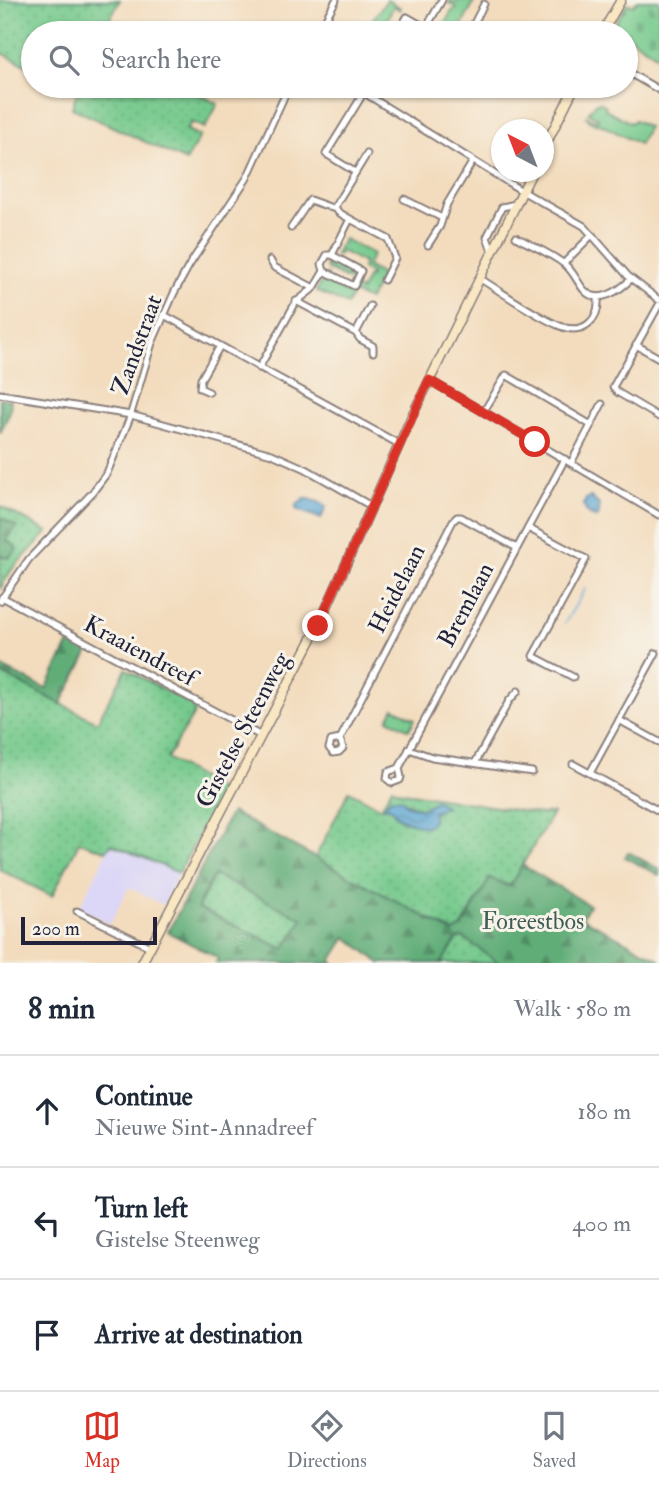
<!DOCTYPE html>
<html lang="en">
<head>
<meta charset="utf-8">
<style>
  :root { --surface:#fff; --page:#f6f6f7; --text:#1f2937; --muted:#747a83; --line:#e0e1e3; --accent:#d93025 }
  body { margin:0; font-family:"IM FELL Double Pica",serif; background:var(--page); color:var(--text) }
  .compass { position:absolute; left:491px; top:119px; width:63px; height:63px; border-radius:50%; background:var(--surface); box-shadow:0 2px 5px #0004; rotate:318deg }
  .scale { position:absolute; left:21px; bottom:18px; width:136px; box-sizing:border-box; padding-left:7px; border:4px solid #22223b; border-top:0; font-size:19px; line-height:24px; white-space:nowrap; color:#22223b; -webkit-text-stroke:5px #f7f3e8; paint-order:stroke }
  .stop { position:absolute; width:21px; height:21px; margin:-16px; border:5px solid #d93025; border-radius:50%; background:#fff }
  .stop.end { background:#d93025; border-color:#fff; box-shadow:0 2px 7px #0008 }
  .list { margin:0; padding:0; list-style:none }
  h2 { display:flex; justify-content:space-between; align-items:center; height:91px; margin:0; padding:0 28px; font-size:30px }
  h2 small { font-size:23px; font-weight:400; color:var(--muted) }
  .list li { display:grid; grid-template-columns:46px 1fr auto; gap:21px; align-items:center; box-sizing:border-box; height:112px; padding:0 28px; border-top:2px solid var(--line) }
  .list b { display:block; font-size:26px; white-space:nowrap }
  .list p { margin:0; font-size:23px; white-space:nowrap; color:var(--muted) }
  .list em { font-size:23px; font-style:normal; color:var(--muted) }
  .icon { flex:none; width:38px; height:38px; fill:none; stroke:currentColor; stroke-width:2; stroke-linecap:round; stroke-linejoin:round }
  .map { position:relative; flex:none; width:659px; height:963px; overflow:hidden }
  .search { position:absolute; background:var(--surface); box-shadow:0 2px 5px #0004; left:21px; right:21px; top:21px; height:77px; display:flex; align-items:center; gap:18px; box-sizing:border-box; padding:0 24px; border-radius:38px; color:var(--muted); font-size:26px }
  .sheet { height:427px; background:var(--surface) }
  nav { display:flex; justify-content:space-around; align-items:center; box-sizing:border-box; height:98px; border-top:2px solid var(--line); background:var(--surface); font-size:19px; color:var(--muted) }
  nav a { display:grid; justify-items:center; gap:4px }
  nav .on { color:var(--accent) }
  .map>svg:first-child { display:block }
  .built { fill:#dbd6f7 }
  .grass { fill:url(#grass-dots); stroke:#4c7664; stroke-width:2; fill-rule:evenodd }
  .forest { fill:url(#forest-firs); stroke:#41685a; stroke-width:2; fill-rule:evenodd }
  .cemetery { fill:url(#cemetery-stones); stroke:#4c7664; stroke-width:2 }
  .garden { fill:#75c98c; stroke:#4c7664; stroke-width:2 }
  .water { fill:url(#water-waves); stroke:#3e6486; stroke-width:2 }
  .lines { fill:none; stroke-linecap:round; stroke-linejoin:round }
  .stream { stroke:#59a5d2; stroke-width:2 }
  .street-casing { stroke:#8a7f7c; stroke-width:9 }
  .secondary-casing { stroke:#8a7f7c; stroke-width:11 }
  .street { stroke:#fff; stroke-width:5 }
  .secondary { stroke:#f9e7c3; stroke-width:8 }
  .route { stroke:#d93025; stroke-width:9 }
  .labels { text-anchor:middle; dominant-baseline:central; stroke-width:6; stroke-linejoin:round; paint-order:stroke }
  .street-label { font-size:24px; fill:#22223b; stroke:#f7f3e8 }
  .park-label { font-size:24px; fill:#3f5c57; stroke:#f7f3e8 }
</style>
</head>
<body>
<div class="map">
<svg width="659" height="963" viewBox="0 0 659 963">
  <defs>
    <pattern id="grass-dots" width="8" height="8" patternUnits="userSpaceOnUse" patternTransform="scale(1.75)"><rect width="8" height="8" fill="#75c98c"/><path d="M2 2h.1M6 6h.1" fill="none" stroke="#65ac7a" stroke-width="1.8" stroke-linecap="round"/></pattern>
    <pattern id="forest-firs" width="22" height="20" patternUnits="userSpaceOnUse" patternTransform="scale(1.75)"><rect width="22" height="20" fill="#60ad78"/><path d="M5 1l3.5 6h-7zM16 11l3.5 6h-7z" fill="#4f8c64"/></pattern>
    <pattern id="cemetery-stones" width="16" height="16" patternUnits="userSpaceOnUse" patternTransform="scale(1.75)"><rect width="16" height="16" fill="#75c98c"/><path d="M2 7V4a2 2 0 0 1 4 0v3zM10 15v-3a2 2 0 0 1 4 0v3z" fill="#65ac7a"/></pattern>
    <pattern id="water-waves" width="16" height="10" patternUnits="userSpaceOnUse" patternTransform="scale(1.75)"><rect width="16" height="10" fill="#59a5d2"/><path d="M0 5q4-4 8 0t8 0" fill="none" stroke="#4986ac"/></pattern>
  </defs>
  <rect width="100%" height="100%" fill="#f7f3e8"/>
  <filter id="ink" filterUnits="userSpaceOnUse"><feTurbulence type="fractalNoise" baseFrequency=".0143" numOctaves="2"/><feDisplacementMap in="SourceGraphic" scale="14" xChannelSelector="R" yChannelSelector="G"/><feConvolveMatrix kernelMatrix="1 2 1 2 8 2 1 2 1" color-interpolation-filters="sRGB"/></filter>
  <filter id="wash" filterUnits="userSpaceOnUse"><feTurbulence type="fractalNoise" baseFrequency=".00686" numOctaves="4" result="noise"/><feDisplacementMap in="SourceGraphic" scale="28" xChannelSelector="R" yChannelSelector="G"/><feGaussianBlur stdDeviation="1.57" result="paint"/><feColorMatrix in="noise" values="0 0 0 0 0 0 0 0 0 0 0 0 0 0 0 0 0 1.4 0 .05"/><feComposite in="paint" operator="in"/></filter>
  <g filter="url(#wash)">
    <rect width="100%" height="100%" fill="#f3dcbd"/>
    <path class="built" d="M111,844L179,873L163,905L129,887L110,924L79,908Z"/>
    <g class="grass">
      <path d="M0,0H120L102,33H33V69L0,52Z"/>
      <path d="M67,86H183L218,104L205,128L191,122L187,130L200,136L186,161L72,108L77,92Z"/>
      <path d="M332,259L354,270L353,279L349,280L327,269L326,265L329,260Z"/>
      <path d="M0,506L48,532L13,568L0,589V555L3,558L6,541L17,527L0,517Z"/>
      <path d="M126,669L194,706L199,705L167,758L222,791L179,873L111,844L106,851L79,842L52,896L0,870V673L97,722Z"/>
      <path d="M392,787L398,791L545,815L546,813H553L510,886L490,879L462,927L453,932L315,858L349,791L381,808ZM388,800H400L422,809L431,803L439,811L433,813V821C417,828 399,823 390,807L386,808Z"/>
      <path d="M214,875L304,919L284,949L198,908Z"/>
      <path d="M463,937L499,963H441L458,939Z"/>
    </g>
    <g class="forest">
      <path d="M0,398L11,400L10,412L0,433Z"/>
      <path d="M0,517L17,527L6,540L16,547L15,552L8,558L0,555Z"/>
      <path d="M71,639L90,650L61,704L0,673V666L46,689Z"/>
      <path d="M231,812L453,932L462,927L490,878L510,886L522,865L589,905L582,918L659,959V963H635L620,955L615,963H499L463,937L457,939L441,963H380L346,937L331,961L333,963H216L218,958L168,932ZM214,875L303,919L284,949L198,908L201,899Z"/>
      <path d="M628,852L659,869V875L625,857Z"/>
    </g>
    <path class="cemetery" d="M638,0H659V57L613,26L628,3L633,6Z"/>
    <g class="garden">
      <path d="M387,0L401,8L400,10L394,6L384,25L381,24L379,27L386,32L384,33L370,23Z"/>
      <path d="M451,0L456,3L458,0H475L458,33H445L435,28L436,26L442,29L451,12L457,8L449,3Z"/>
      <path d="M600,102L606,106L605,109L631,123L635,120L648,127L639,144L598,123L597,125L589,121V119L585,116L597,121L598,118L588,113L596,103Z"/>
      <path d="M344,239L373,254L367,266L382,275L369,300L353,293L347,305L316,291L326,274L328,275L326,280L349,294L352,293L353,287L361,291L368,276L370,277L371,274L362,269L364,263L341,251L338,256L335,255Z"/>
      <path d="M394,708L415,719L409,730L388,719Z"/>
    </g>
    <g class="water">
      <path d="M591,497L599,505V515L596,518L588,514L583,505L586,499Z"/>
      <path d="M305,498L323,503L326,507L321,519L296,509V505Z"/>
      <path d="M391,798L402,799L407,805L422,809L436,801L445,806L433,812V821L426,827C412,823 398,821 390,807H384Z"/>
    </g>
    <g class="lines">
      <path class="stream" d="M565,623L585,589"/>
    </g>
  </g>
  <g filter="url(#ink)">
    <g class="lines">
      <defs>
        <g id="street">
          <path d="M426,28L442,0"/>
          <path d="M318,33L336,0"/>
          <path d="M397,33L407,17L435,33"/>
          <path d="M469,33L484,4"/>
          <path d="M626,71L659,90"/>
          <path d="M353,86L522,191L584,226L628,276L659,300"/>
          <path d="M355,172L326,154L360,99L365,86"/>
          <path d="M404,199L442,218"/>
          <path d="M350,219L388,239L395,258L384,280"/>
          <path d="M291,228L310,200L335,209"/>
          <path d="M516,237C532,246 550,253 564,264C573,270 577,282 584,290C598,306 620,290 631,279"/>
          <path d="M428,245L440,226L447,204L473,161"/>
          <path d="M492,251L487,237L502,207L516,204"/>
          <path d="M270,260L274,267L314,288"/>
          <path d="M564,263L592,235"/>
          <path d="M324,271L354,286L361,271L332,255"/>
          <path d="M479,278C502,292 535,316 560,326C583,335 600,321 598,297"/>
          <path d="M296,301L356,333L360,339L373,346V352"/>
          <path d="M659,305L613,387L617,392L659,417"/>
          <path d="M164,315L399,444"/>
          <path d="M356,333L370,306"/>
          <path d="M636,345L659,358"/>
          <path d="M259,368L296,302L314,288L324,271L322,264L327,255H332L350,219L338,212L335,206L367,154"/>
          <path d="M429,380L659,515"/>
          <path d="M209,392L200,388L201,379L220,346"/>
          <path d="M0,394L131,415L272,454L306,469L371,506"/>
          <path d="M484,411L506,375L591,425"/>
          <path d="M571,463L602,404"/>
          <path d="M528,528L586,559L533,656L573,677"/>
          <path d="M2,597L261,736"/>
          <path d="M0,601L29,559L92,493L107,473L129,420L152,343L174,293L190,264L247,178L289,86"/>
          <path d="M619,720L659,742"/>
          <path d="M340,739L343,748L339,752L333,753L329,748L331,741L340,739L453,521L457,517H461L517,548"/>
          <path d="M409,749L432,757L532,772"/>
          <path d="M475,763L509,701L518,691"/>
          <path d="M573,764L659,811"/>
          <path d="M399,768L401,777L400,780L392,783L387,779L388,772L399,768L565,459"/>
          <path d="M590,773L656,653"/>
          <path d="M77,911L150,947"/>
        </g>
        <g id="secondary">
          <path d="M602,33L621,0"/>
          <path d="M544,148L575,86"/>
          <path d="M142,963L318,627L412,416L532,172"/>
        </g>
      </defs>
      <use href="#street" class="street-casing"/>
      <use href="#secondary" class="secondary-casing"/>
      <use href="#street" class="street"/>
      <use href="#secondary" class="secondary"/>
    </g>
  </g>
  <g class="lines" filter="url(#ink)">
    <path class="route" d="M318,626L429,380L535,442"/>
  </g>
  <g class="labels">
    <g class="street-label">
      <text transform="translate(137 345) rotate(-70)">Zandstraat</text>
      <text transform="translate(397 589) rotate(-63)">Heidelaan</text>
      <text transform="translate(466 605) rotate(-62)">Bremlaan</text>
      <text transform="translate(140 651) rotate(28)">Kraaiendreef</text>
      <text transform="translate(243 730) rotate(-62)">Gistelse Steenweg</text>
    </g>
    <g class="park-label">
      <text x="533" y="921">Foreestbos</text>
    </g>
  </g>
</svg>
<svg class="compass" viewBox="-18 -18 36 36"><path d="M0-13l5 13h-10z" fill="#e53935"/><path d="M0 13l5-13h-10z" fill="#747a83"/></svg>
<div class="scale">200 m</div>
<div class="stop" style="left:535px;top:442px"></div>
<div class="stop end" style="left:318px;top:626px"></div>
<div class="search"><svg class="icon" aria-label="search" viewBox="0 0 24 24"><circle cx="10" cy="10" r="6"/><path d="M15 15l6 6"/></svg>Search here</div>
</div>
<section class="sheet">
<h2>8 min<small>Walk · 580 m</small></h2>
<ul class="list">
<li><svg class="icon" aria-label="ahead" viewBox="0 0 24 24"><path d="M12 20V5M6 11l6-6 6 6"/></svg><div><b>Continue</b><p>Nieuwe Sint-Annadreef</p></div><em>180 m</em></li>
<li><svg class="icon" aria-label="left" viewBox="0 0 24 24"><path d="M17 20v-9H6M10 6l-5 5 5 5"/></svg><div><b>Turn left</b><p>Gistelse Steenweg</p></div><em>400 m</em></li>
<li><svg class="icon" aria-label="arrive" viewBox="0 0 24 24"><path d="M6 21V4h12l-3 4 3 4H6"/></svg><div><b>Arrive at destination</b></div></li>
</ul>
</section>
<nav>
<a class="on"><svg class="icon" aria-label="map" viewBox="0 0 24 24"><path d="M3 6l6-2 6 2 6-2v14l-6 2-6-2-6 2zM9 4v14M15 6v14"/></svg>Map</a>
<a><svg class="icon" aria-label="directions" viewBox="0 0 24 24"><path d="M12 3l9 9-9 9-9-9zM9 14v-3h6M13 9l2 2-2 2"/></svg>Directions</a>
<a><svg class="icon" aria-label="saved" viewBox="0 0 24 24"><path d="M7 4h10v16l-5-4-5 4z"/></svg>Saved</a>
</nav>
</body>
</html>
